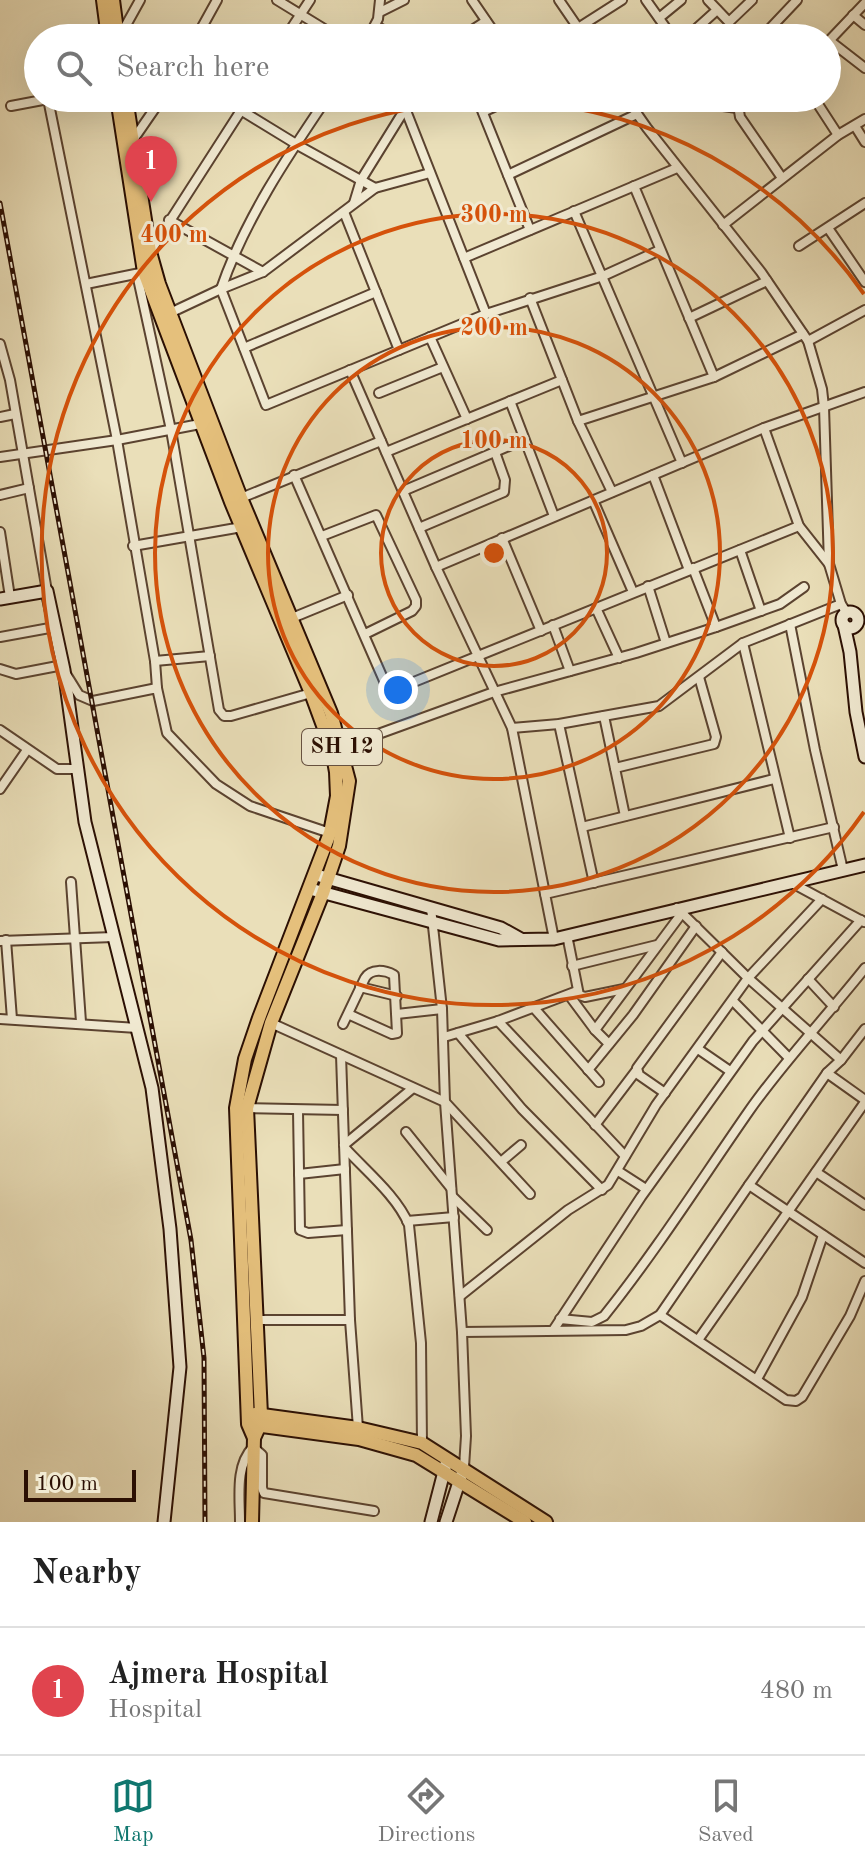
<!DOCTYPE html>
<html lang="en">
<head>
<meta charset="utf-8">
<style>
  :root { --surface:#fff; --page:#f6f6f6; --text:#222; --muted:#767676; --line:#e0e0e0; --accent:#0f766e }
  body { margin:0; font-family:"Old Standard TT",serif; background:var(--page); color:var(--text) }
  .scale { position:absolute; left:24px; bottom:20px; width:112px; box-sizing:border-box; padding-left:8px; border:4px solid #2b0f03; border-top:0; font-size:22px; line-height:28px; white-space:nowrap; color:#2b0f03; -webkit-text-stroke:6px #f1ead2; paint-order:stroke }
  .you { position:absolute; left:398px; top:690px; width:28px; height:28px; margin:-20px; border:6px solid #fff; border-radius:50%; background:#1a73e8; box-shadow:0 0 0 12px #1a73e833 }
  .badge { display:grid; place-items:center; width:52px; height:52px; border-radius:50%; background:var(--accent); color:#fff; font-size:26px; font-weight:700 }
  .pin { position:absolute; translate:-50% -66px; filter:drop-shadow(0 2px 4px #0008) }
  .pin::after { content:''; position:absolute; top:42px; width:28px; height:24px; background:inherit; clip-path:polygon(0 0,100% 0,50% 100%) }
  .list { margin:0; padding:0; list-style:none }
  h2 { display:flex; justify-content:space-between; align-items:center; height:104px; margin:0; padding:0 32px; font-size:34px }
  h2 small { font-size:26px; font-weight:400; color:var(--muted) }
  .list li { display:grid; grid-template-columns:52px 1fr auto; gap:24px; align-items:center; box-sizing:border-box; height:128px; padding:0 32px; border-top:2px solid var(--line) }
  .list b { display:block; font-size:30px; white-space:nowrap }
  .list p { margin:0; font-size:26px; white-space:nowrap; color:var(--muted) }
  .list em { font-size:26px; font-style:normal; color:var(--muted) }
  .icon { flex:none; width:44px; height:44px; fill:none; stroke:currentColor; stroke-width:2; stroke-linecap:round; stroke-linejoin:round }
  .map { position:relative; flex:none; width:865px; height:1522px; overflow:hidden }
  .search { position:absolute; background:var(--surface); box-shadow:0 8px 32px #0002; left:24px; right:24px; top:24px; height:88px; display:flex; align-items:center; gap:20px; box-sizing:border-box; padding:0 28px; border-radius:44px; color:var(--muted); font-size:30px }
  .sheet { height:232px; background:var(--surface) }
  nav { display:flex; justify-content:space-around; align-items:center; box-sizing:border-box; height:112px; border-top:2px solid var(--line); background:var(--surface); font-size:22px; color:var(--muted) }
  nav a { display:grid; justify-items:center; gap:4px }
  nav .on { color:var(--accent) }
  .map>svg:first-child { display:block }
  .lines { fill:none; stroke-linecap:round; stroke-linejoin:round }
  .street-casing { stroke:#5b4330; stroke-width:12 }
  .secondary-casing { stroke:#2b0f03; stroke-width:15 }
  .primary-casing { stroke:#2b0f03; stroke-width:16 }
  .street { stroke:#f1ead2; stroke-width:8 }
  .secondary { stroke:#f1ead2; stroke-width:11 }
  .primary { stroke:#e5c07c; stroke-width:12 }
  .rail-casing { stroke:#2b0f03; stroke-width:5 }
  .rail { stroke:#f1ead2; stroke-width:2; stroke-dasharray:6; stroke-linecap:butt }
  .ring { fill:none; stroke:#d5520b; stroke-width:4 }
  .labels { text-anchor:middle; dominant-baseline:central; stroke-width:6; stroke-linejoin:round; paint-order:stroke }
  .shield { fill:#f1ead2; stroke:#665141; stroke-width:2 }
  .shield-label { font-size:22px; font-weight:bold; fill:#2b0f03 }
  .centre { fill:#d5520b; stroke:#f1ead2; stroke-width:4 }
  .ring-label { font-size:24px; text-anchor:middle; font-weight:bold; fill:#d5520b; stroke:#f1ead2; stroke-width:6; stroke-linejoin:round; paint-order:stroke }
</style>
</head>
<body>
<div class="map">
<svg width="865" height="1522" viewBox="0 0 865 1522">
  <rect width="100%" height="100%" fill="#eadfb9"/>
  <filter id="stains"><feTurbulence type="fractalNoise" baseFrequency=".0025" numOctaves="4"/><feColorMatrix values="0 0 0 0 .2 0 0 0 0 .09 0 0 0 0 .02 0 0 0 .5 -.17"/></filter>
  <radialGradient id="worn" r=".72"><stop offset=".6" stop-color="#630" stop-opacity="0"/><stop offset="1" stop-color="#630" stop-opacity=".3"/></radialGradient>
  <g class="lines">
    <defs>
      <g id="street">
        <path d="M277,0L339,38"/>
        <path d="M472,0L498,38"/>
        <path d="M559,0L585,38"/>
        <path d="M646,0L673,38"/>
        <path d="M708,0L729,22L752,0"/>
        <path d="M380,12L404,0"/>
        <path d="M853,15L865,25"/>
        <path d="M659,18L681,0"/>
        <path d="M376,26L385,31L386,38"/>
        <path d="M578,28L622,0"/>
        <path d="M120,36L140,0"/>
        <path d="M196,38L217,0"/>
        <path d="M285,38L310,0"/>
        <path d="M368,38L378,19L380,0"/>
        <path d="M460,38L486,21"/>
        <path d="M686,38L717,10"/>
        <path d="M761,38L797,0"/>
        <path d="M830,41L865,68"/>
        <path d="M827,43L865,3"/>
        <path d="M52,98L48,99L117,440L155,661L157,688"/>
        <path d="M477,98L530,230"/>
        <path d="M626,98L647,128L761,272L808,341L822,389L824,407L829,564L841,604L847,613"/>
        <path d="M715,98L723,106L737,108"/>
        <path d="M747,98L738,105L740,117L782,178"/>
        <path d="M814,98L838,135"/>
        <path d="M11,106L48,99"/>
        <path d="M483,112L513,98"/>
        <path d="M855,126L865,142"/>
        <path d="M133,140L162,98"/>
        <path d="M508,175L637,114"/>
        <path d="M634,186L714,377L803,334"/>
        <path d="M375,188L430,173"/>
        <path d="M354,203L361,180L405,109"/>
        <path d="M574,211L682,463"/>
        <path d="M344,212L399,350"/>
        <path d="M169,220L263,272"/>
        <path d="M723,225L838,135L865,119"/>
        <path d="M828,228L865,282"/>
        <path d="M799,246L865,203"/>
        <path d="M150,252L249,98"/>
        <path d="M464,258L677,168"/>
        <path d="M137,274L171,430L219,710L224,716H231L311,693"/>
        <path d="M86,284L140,273"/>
        <path d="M221,289L263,272L375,188L301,147L221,98"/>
        <path d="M221,289C244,221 287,157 327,98"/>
        <path d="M530,298L578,421L714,377"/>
        <path d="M170,313L221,289L266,405L486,314L401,98"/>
        <path d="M486,314L603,276L660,250"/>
        <path d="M689,318L767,281"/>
        <path d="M430,337L467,419"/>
        <path d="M808,341L865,310"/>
        <path d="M0,344L10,380L47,591"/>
        <path d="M244,348L376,292"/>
        <path d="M350,370L436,567L764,428L865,392"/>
        <path d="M379,393L443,367"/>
        <path d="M510,401L554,516"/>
        <path d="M0,417L15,414"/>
        <path d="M578,421L612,492"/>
        <path d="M764,428L799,526L829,564"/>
        <path d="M386,452L562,380"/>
        <path d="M0,457L117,440L200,424"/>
        <path d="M294,475L385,683L394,690L799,526"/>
        <path d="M653,475L689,570"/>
        <path d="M403,491L523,440"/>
        <path d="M0,495L29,488"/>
        <path d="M241,498L381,441"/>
        <path d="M593,500L633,592"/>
        <path d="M419,528L504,492L505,480L495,452"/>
        <path d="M0,532L10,597"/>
        <path d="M322,536L376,515L416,600V606L412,611L365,634"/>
        <path d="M502,538L541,631"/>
        <path d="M133,546L242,527"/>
        <path d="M740,550L761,611"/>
        <path d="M436,567L512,728L554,939"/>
        <path d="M693,568L716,627"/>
        <path d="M648,586L666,643"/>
        <path d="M596,608L619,658"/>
        <path d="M292,618L348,595"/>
        <path d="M790,624L815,750L843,870"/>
        <path d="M553,625L570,671"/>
        <path d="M0,637L55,627"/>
        <path d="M743,643L790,838"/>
        <path d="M155,661L210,656"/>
        <path d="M0,669L16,674L63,665"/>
        <path d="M66,674L79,695L93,701L157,688L167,733L216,784L250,806L330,833"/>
        <path d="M604,716L625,816"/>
        <path d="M559,724L594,883"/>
        <path d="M512,728L559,724L659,706L743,643L841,604"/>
        <path d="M0,730L57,769H78"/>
        <path d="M337,749L494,692L636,653L716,627L780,604L804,587"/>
        <path d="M615,768L714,744L716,737L699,677"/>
        <path d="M0,789L27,750"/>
        <path d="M582,827L774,779"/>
        <path d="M71,882L81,1022"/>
        <path d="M792,883L864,922"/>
        <path d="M545,894L834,827"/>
        <path d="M431,908L442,1009L445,1102L462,1332L466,1436L464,1467"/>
        <path d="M677,908L748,978L841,1060"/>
        <path d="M567,935L579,995L585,997L624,989"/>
        <path d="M6,940L12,1019"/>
        <path d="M0,941L114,937"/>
        <path d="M572,966L657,945"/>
        <path d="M808,979L834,1007"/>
        <path d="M360,987L397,996"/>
        <path d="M569,995L595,1030L609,1044"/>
        <path d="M733,1001L789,1058"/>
        <path d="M534,1008L599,1082"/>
        <path d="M397,1014L442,1009"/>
        <path d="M0,1019L137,1028"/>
        <path d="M498,1021L625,1156"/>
        <path d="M271,1023L445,1102L530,1194"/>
        <path d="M343,1024L365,978C371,968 385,970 394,975L397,1033L392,1034L348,1014"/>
        <path d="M865,1029L841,1060L827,1073L865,1100"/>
        <path d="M595,1030L682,913"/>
        <path d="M458,1033L522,1109L602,1190"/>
        <path d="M444,1037L498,1021L577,991"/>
        <path d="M698,1049L730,1071"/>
        <path d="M341,1055L350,1320L358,1428"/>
        <path d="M588,1070L633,1015L696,926"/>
        <path d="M827,1073L749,1185L865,1263"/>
        <path d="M665,1093L639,1075L637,1068L722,952"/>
        <path d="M247,1108L343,1110"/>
        <path d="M298,1111L300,1230L308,1233L347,1230"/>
        <path d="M595,1125L636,1071"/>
        <path d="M406,1132L451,1188"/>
        <path d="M344,1145L413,1088"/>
        <path d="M345,1148C366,1171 397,1196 409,1225L421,1343L422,1443"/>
        <path d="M502,1161L521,1145"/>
        <path d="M618,1171L646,1189"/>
        <path d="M816,1172L865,1205"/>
        <path d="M299,1174L345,1169"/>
        <path d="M453,1197L487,1230"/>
        <path d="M407,1221L454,1217"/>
        <path d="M460,1296L568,1210L608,1185L656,1105L748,978L822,899"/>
        <path d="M660,1315L786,1400L796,1401L802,1397L850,1316L865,1281"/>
        <path d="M560,1319L592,1322L604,1316C656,1251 701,1180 749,1111C784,1061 827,1016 865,968"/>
        <path d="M257,1320H350"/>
        <path d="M554,1329L641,1197L753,1041L861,920"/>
        <path d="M462,1332L626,1330L641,1326L660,1315L749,1185"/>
        <path d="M698,1340L865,1102"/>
        <path d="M757,1379L802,1297L823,1235"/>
        <path d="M240,1522C240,1497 235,1466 253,1447L262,1455V1488L264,1493L374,1511"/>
      </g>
      <g id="secondary">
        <path d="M0,599L47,591L64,670L85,822L152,1088L170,1229L180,1367L164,1522"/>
        <circle cx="850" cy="620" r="8"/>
        <path d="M844,625L850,652L856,712L865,757"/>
        <path d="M320,876L501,928L521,939"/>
        <path d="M310,889L499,940L554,939L865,865"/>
        <path d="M431,1522L446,1464"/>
        <path d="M446,1522L461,1476"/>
      </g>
      <g id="primary">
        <path d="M103,0L108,38"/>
        <path d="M113,0L118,38"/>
        <path d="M117,98L144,272L231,502L311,693L332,750L336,772L337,796L330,833L259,1018L245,1059L236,1108L248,1424L254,1438"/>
        <path d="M126,98L150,252L159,284L241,498L331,713L349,781L339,846L323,893L271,1023L247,1108L261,1415L260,1425L254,1438L252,1522"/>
        <path d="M255,1414L358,1428L422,1443L546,1522"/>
        <path d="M254,1425L359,1439L416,1455L525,1522"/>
      </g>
    </defs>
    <use href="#street" class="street-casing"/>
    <use href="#secondary" class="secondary-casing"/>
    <use href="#primary" class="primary-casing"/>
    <use href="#street" class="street"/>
    <use href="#secondary" class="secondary"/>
    <use href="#primary" class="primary"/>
    <defs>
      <path id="rail" d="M0,203L191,1240L204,1358L205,1522"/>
    </defs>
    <use href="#rail" class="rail-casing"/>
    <use href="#rail" class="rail"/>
  </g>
  <g class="ring">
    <circle cx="494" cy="553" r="113"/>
    <circle cx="494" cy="553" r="226"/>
    <circle cx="494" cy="553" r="339"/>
    <path d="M864 812A452 452 0 1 1 864 294"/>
  </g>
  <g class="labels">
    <rect class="shield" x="302" y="729" width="80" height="36" rx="6"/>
    <g class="shield-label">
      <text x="342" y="747">SH 12</text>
    </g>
  </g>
  <circle cx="494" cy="553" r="12" class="centre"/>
  <g class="ring-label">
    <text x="494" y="222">300 m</text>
    <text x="174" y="242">400 m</text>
    <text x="494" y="335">200 m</text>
    <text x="494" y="448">100 m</text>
  </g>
  <rect width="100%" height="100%" filter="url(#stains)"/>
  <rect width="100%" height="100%" fill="url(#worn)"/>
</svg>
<div class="scale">100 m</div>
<div class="you"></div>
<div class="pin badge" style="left:151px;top:202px;background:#e0444e">1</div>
<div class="search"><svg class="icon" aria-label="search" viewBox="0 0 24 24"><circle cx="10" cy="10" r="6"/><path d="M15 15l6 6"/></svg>Search here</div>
</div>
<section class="sheet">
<h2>Nearby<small></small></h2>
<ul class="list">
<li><span class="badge" style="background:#e0444e">1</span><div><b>Ajmera Hospital</b><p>Hospital</p></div><em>480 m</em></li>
</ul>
</section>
<nav>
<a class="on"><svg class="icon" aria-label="map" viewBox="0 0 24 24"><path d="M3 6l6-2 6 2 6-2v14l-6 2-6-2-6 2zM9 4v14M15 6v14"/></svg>Map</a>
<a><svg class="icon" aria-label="directions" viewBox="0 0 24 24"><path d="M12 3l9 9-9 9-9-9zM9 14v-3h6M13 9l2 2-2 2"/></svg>Directions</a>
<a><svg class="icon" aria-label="saved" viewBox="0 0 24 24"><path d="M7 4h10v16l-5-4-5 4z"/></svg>Saved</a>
</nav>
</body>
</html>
